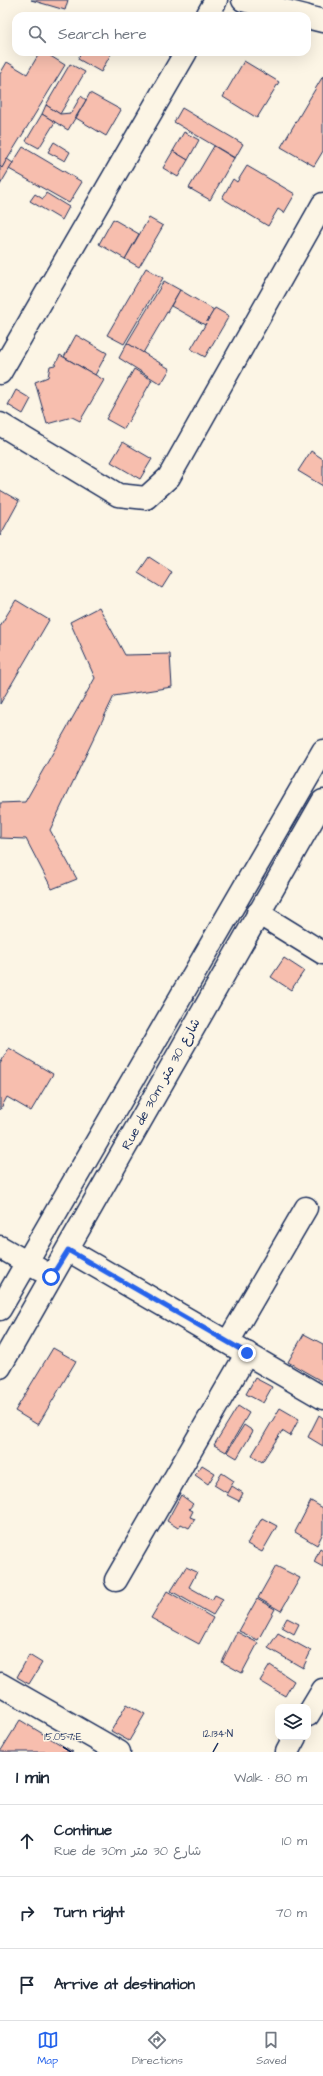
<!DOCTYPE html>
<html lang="en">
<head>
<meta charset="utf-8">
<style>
  :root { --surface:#fff; --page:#f2f2f3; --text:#1f2937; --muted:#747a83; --line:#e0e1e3; --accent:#2563eb }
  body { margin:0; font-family:"Architects Daughter","Playpen Sans Arabic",sans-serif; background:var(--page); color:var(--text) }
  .controls { position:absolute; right:12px; bottom:12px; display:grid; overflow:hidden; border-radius:8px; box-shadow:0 4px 16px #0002 }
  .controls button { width:36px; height:36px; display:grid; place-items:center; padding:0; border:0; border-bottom:1px solid var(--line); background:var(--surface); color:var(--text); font:20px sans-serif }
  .stop { position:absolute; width:12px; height:12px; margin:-9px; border:3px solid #2563eb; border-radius:50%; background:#fff }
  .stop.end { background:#2563eb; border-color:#fff; box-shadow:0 1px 4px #0008 }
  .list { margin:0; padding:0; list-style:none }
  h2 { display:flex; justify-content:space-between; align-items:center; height:52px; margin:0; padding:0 16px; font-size:17px }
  h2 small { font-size:13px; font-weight:400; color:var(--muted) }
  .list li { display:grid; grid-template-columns:26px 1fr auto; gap:12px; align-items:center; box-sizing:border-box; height:72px; padding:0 16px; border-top:1px solid var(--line) }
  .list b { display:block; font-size:15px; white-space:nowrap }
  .list p { margin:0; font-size:13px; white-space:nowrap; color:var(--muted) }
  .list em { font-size:13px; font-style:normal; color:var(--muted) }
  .icon { flex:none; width:22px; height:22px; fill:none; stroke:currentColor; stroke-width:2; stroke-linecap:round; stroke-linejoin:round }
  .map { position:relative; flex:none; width:323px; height:1752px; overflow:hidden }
  .search { position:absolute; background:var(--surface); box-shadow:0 4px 16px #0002; left:12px; right:12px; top:12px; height:44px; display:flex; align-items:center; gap:10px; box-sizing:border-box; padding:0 14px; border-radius:12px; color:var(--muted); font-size:15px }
  .sheet { height:268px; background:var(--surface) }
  nav { display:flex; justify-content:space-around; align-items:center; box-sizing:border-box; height:56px; border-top:1px solid var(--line); background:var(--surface); font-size:11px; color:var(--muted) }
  nav a { display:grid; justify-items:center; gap:2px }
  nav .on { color:var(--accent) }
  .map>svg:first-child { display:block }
  .building { fill:#f7beae; stroke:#1b2f5e }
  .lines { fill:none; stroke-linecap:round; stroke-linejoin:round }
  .minor-casing { stroke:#1b2f5e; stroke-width:25 }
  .minor { stroke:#fcf5e5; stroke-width:22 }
  .route { stroke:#2563eb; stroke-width:5 }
  .ticks { fill:none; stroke:#1b2f5e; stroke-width:1.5 }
  .labels { text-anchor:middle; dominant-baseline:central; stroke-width:3; stroke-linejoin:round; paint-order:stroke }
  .street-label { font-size:13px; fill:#1b2f5e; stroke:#fcf5e5 }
  .ticks-label { font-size:10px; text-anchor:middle; fill:#1b2f5e; stroke:#fcf5e5; stroke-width:3; stroke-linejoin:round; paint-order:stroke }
</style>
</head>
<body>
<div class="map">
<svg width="323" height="1752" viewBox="0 0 323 1752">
  <rect width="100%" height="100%" fill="#fcf5e5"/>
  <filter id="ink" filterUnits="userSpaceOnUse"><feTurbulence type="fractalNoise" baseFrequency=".025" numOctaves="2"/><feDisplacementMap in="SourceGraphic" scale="8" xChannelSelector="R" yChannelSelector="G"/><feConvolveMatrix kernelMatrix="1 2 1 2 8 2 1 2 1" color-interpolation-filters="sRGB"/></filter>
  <g filter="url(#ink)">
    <g class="building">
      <path d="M31,0H68L65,10Z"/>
      <path d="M40,52H44L65,65L2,168L0,166V74L7,62L27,74Z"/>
      <path d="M81,52H112L101,72L78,59Z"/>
      <path d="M244,61L279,82L257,118L223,97Z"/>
      <path d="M70,64L85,72L60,114L46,105Z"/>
      <path d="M323,76V151L314,166L281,147Z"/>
      <path d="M90,93L121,110L106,136L76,118Z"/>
      <path d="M81,96L86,100L68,130L42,114L46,105L60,114L71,113Z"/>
      <path d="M182,108L243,144L235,158L174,122Z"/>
      <path d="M42,114L55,122L39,148L26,141Z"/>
      <path d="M184,132L199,140L188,160L173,151Z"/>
      <path d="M54,142L70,152L65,161L48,152Z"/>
      <path d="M214,146L234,158L210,200L189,188Z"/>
      <path d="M23,147L82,182L69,203L9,169Z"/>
      <path d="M173,151L188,160L178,177L163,168Z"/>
      <path d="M7,159L13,163L0,185V166L2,168Z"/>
      <path d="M247,166L295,194L284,213L278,209L268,226L222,198L233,179L237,182Z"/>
      <path d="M46,193L69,207L62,220L30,201L35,194L43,199Z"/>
      <path d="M149,218L163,226L139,267L125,259Z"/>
      <path d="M113,219L139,234L125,259L99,244Z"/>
      <path d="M146,268L163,278L124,344L107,335Z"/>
      <path d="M164,281L180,290L143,353L127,343Z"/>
      <path d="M180,290L214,310L205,325L171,306Z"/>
      <path d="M215,308L229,316L205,357L191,349Z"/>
      <path d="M76,335L107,353L95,375L64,357Z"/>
      <path d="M127,343L170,369L161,384L119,358Z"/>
      <path d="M60,355L104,380L80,421L72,417L47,424L35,382L48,377L50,366L55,365Z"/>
      <path d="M134,369L152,380L124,429L106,419Z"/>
      <path d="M16,390L31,399L23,414L8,405Z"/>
      <path d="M123,442L152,459L140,479L111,462Z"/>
      <path d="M311,451L323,459V486L298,471Z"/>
      <path d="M0,490L19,501L0,536Z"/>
      <path d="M149,557L172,572L162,588L138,573Z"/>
      <path d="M16,600L49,620L0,704V626Z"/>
      <path d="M99,607L125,655L170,654L172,687L114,696L50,830L77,879L52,889L26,839L0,838V803L25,802L95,678L70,622Z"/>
      <path d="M284,958L304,971L291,990L271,977Z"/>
      <path d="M9,1048L53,1074L31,1111L7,1097L0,1110V1064Z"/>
      <path d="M304,1334L323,1344V1382L288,1362Z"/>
      <path d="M53,1348L76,1361L38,1425L15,1411Z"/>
      <path d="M255,1378L272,1387L263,1403L246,1394Z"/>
      <path d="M238,1406L249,1413L226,1452L214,1445Z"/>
      <path d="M280,1408L299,1419L290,1436L282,1431L262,1462L252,1455Z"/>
      <path d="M319,1415L323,1418V1446L308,1437Z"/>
      <path d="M244,1425L253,1431L237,1458L227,1452Z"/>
      <path d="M202,1465L215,1473L208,1484L195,1475Z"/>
      <path d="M222,1473L234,1481L227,1493L214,1485Z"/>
      <path d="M232,1486L243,1493L239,1501L227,1495Z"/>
      <path d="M181,1495L193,1504L189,1509L193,1511L190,1517L195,1519L189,1528L181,1524L178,1528L167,1521Z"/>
      <path d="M311,1501L323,1508V1533L317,1545L295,1532Z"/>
      <path d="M262,1518L277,1526L262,1552L247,1544Z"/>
      <path d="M320,1548L323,1550V1567L314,1562Z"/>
      <path d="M276,1566L300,1578L281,1611L258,1598Z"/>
      <path d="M186,1567L197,1572L189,1587L212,1600L215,1595L223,1599L213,1615L171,1591Z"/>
      <path d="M167,1591L213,1618L199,1644L151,1618Z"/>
      <path d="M257,1599L275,1609L258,1640L239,1631Z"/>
      <path d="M287,1618L299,1624L294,1634L282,1627Z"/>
      <path d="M237,1632L258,1643L242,1673L222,1662Z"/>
      <path d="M278,1633L311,1651L303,1668L268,1648Z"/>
      <path d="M29,1655L42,1663L29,1684L17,1677Z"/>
      <path d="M270,1665L294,1681L285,1696L260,1681Z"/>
      <path d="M127,1704L145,1714L129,1741L111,1731Z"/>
      <path d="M20,1720L73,1752H0Z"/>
    </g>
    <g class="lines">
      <defs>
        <g id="minor">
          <path d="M243,0L305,16"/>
          <path d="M207,16L216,0"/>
          <path d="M307,17L323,21"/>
          <path d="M0,373L186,52"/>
          <path d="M0,424L118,495L146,498L169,477L323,204"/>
          <path d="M258,913L323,953"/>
          <path d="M0,1247L40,1270"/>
          <path d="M68,1250L323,1398"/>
          <path d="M0,1309L323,751"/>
          <path d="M228,1342L306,1208"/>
          <path d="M0,1367L323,801"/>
          <path d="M116,1580L247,1353"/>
          <path d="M0,1684L119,1752"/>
          <path d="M308,1715L323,1690"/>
          <path d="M287,1752L295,1737"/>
        </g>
      </defs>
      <use href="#minor" class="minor-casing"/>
      <use href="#minor" class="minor"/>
    </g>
  </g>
  <g class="lines" filter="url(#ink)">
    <path class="route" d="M51,1277L68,1250L247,1353"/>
  </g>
  <path class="ticks" d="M63,1747L71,1752M213,1752L218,1743"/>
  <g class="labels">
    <g class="street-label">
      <text transform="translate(161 1084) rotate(-61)">Rue de 30m شارع 30 متر</text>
    </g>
  </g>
  <g class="ticks-label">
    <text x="218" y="1737">12.134°N</text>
    <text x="63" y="1740">15.057°E</text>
  </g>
</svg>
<div class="controls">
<button><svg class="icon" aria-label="layers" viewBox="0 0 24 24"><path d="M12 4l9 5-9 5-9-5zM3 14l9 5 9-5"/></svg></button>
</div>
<div class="stop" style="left:51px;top:1277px"></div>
<div class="stop end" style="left:247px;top:1353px"></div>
<div class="search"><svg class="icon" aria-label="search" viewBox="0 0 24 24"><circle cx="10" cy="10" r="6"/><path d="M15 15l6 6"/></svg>Search here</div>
</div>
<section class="sheet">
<h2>1 min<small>Walk · 80 m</small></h2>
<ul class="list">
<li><svg class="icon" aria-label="ahead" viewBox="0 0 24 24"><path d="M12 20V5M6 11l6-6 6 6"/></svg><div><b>Continue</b><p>Rue de 30m شارع 30 متر</p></div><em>10 m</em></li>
<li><svg class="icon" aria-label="right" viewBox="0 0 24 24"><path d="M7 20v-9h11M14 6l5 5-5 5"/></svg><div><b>Turn right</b></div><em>70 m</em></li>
<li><svg class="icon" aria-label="arrive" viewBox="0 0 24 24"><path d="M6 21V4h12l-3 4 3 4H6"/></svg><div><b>Arrive at destination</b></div></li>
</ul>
</section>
<nav>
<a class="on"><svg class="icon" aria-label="map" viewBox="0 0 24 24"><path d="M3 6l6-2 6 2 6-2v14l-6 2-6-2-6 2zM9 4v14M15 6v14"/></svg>Map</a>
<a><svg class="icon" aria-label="directions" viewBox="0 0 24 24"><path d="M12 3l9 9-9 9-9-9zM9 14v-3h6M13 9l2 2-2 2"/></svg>Directions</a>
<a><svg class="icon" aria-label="saved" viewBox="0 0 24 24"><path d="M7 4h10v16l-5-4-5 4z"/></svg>Saved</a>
</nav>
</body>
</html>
